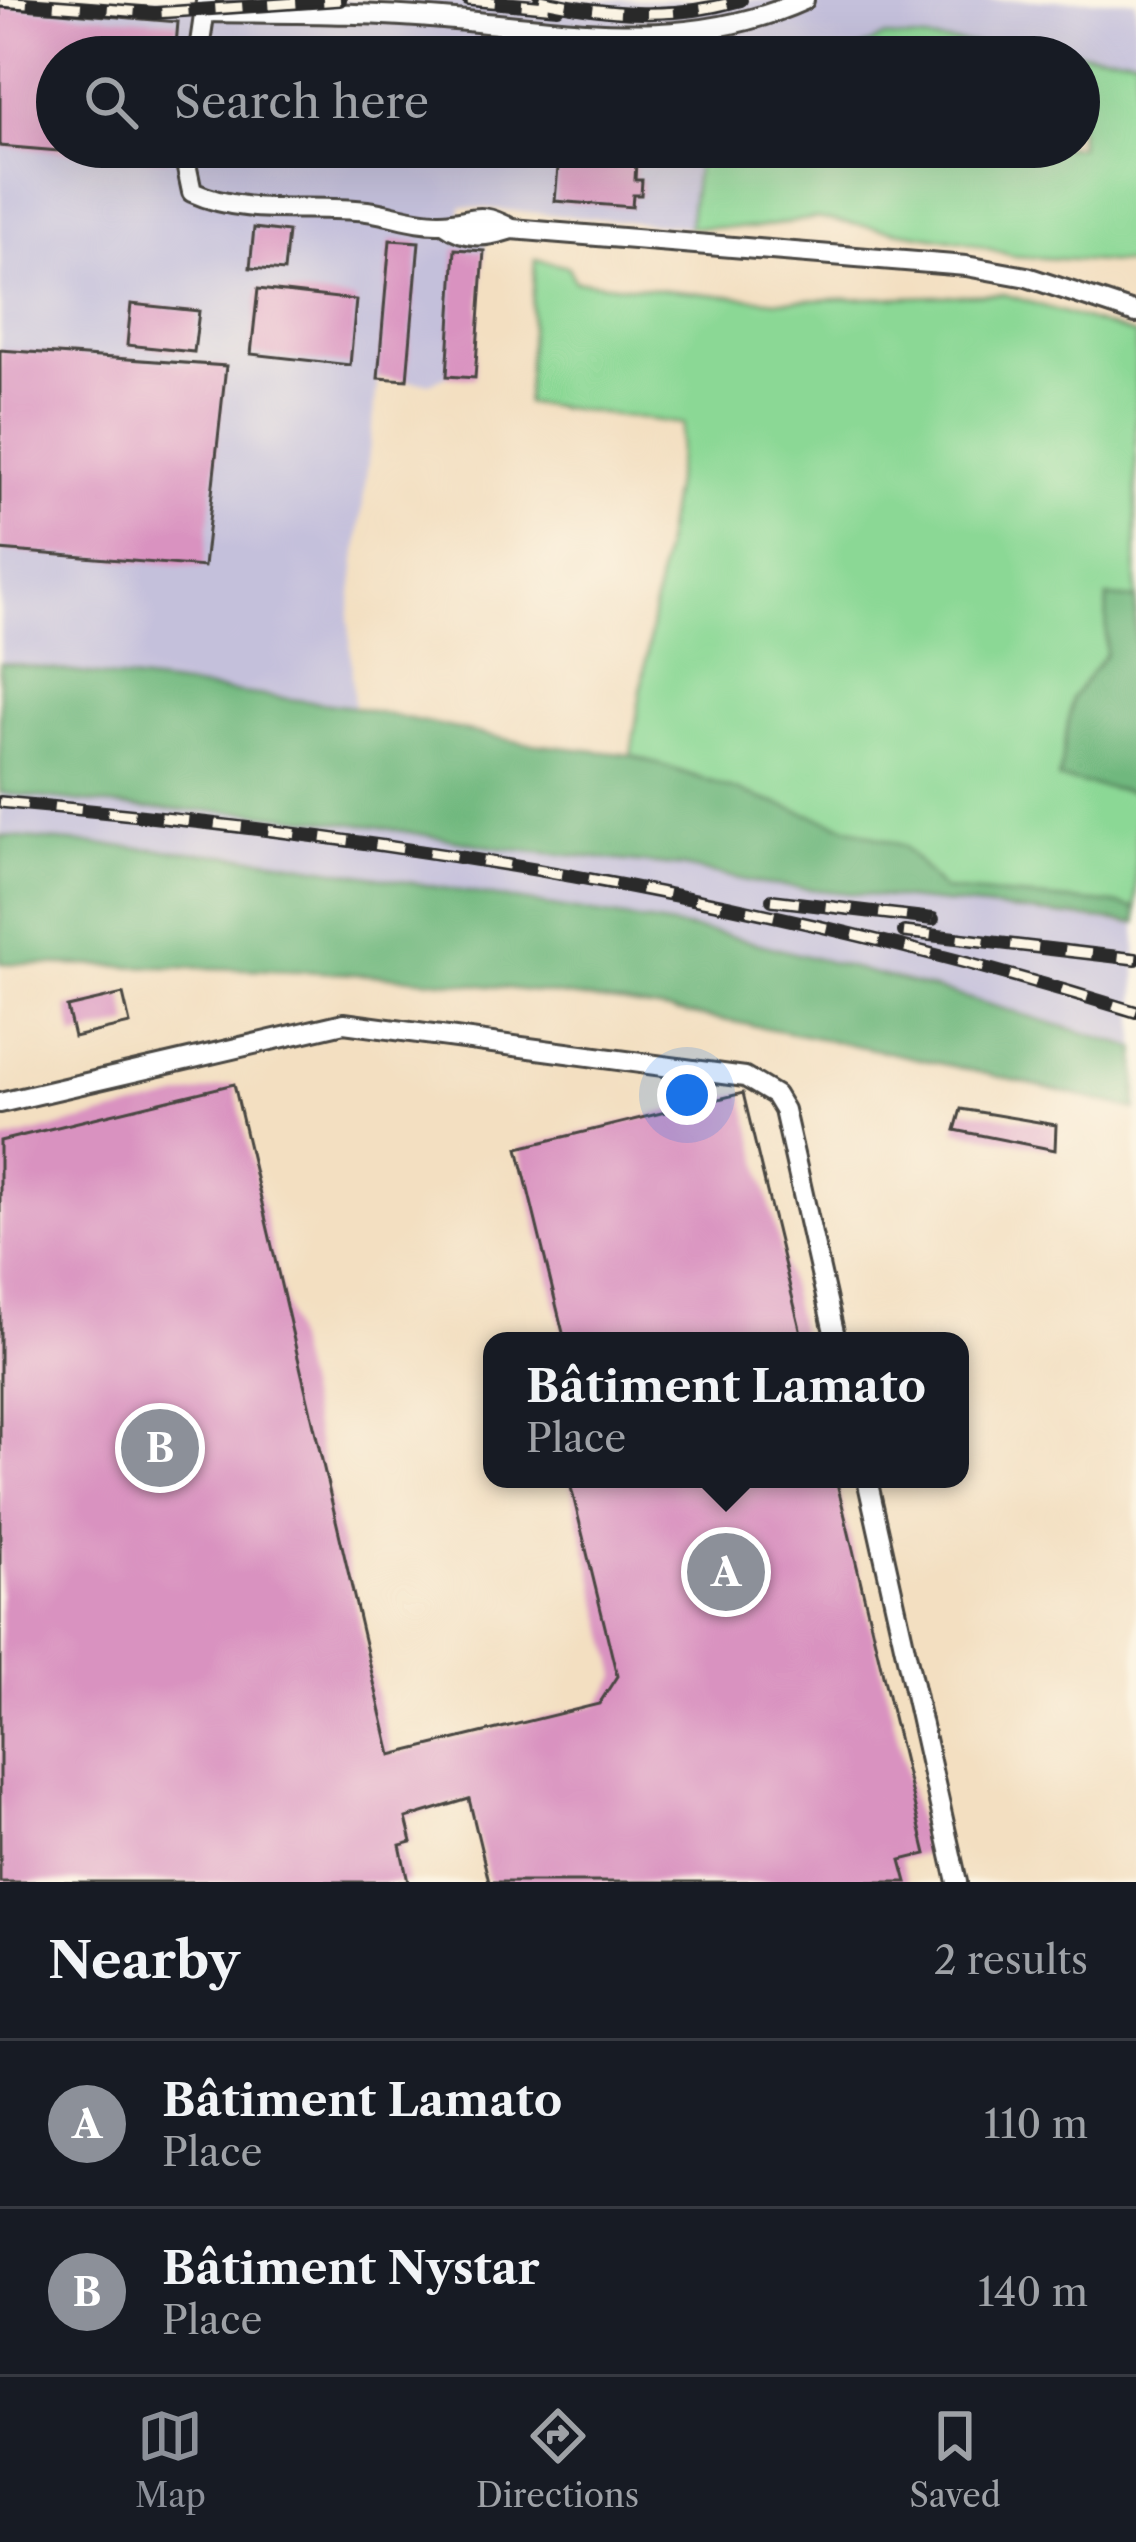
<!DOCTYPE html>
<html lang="en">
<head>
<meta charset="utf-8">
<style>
  :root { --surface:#171b24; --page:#20242c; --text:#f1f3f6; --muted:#9ea1a6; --line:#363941; --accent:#8c9099 }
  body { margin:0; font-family:"Libre Caslon Text",serif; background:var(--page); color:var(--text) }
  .you { position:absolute; left:687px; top:1095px; width:42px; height:42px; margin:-30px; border:9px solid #fff; border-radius:50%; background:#1a73e8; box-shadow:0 0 0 18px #1a73e833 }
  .badge { display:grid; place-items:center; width:78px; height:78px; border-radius:50%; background:var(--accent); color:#fff; font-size:39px; font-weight:700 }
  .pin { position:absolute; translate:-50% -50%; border:6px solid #fff; box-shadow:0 3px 12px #0006 }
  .popup { position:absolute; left:483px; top:1332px; width:486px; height:156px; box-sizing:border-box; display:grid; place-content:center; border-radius:24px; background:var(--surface); filter:drop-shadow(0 3px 9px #0005); font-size:39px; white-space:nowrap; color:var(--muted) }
  .popup b { font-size:45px; color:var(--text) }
  .popup::after { content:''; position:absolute; left:50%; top:100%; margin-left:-24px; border:24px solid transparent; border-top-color:var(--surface) }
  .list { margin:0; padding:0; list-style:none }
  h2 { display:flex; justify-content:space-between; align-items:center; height:156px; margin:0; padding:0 48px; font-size:51px }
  h2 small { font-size:39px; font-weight:400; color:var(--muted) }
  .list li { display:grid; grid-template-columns:78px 1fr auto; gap:36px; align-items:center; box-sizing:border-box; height:168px; padding:0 48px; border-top:3px solid var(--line) }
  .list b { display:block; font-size:45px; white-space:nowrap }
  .list p { margin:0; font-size:39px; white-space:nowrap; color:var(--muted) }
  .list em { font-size:39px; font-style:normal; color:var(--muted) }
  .icon { flex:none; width:66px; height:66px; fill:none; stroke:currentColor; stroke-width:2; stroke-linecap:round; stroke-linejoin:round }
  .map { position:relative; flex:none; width:1136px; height:1882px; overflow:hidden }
  .search { position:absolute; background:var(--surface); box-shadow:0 12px 48px #0002; left:36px; right:36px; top:36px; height:132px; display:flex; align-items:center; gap:30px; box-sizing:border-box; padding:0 42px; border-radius:66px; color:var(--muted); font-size:45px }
  .sheet { height:492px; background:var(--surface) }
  nav { display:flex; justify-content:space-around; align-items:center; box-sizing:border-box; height:168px; border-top:3px solid var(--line); background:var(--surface); font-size:33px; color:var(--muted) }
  nav a { display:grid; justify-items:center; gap:6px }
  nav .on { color:var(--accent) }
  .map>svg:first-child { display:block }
  .industrial { fill:#c4c0db }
  .green { fill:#8bd895; stroke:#5b8260; stroke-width:3 }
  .forest { fill:#70b87e; stroke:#4e7254; stroke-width:3 }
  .building { fill:#d992c0 }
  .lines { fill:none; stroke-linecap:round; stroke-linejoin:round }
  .service-casing { stroke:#494642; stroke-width:24 }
  .service { stroke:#fff; stroke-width:18 }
  .rail-casing { stroke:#2b2b2b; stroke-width:14 }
  .rail { stroke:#fcf5e5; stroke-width:9; stroke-dasharray:27; stroke-linecap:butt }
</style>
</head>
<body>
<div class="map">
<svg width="1136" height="1882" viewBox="0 0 1136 1882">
  <rect width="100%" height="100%" fill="#fcf5e5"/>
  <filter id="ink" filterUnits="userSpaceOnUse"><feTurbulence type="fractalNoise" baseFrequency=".00833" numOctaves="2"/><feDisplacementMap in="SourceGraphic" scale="24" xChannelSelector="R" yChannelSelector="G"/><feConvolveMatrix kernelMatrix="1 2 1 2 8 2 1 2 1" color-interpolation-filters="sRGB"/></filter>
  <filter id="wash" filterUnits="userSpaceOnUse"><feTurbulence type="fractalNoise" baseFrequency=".004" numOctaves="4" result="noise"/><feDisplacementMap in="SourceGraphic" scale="48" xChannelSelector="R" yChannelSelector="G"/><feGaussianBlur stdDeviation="2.7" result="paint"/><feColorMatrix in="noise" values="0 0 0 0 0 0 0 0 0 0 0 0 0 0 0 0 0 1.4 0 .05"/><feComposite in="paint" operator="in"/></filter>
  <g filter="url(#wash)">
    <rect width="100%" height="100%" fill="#f3dfc1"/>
    <g class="industrial">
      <path d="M0,0H1136V57L884,37L844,57H57V147H699L689,227L461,206L460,225L486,236L475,378L447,376L429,383L378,378L349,620L354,707L0,663Z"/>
      <path d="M0,793L146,809L246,812L374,826L499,848L685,867L762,884L1136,925V1048L953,994L721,934L268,859L0,836Z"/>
    </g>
    <g class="green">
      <path d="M884,37L1136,57V264L1013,256L969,243L816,218L756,228L689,227L699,147H1079V57H844Z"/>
      <path d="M535,259L568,267L575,281L777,301L1004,294L1136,335V599L1107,598L1106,654L1072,698L1060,779L1136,793V909L943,890L903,846L631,755L683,424L526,403Z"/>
    </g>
    <g class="forest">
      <path d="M1107,597L1136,599V793L1059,779L1072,698L1106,654Z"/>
      <path d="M0,663L353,707L524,743L631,755L904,846L943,890L1118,904L1136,909V923L762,884L685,867L499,848L374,826L246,812L146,809L0,793Z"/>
      <path d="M0,836L268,859L721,934L953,994L1136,1048V1110C897,1050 656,1000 410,978C274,966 136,968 0,963Z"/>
    </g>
    <g id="blocks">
      <g class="building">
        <path d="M0,7L178,22L175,57H57V147H167L166,160L0,146Z"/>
        <path d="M583,147H612L611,160L636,162L635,180H642L641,195H633L632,207L555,201L559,156L582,158Z"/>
        <path d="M254,228L288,232L284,271L250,268Z"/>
        <path d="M390,240L419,242L407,380L378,378Z"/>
        <path d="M455,249L484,251L475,378L447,376Z"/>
        <path d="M258,289L356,300L350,365L251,354Z"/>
        <path d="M131,304L199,311L194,352L127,345Z"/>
        <path d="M0,350L226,366L204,567L0,550Z"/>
        <path d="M123,994L130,1024L74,1037L67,1007Z"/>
        <path d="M234,1084L391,1755L599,1704L617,1676L569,1479H836L926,1854L901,1860L907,1882H489L469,1799L406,1818L412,1842L400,1845L408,1882H0V1141Z"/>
        <path d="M743,1093L803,1341H565L518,1148Z"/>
        <path d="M961,1109L1056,1125L1055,1150L955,1130Z"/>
      </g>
    </g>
  </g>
  <g filter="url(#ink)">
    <use href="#blocks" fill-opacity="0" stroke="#494642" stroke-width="3"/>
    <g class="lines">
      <defs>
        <g id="service">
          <path d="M205,12C284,13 364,12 443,19C568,29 685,54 804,0"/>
          <path d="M198,57L206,2"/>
          <path d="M187,147L185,159L192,192C247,217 308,204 367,211C392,214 415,224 441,223C475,222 476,209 512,229"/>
          <path d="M445,224C467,240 487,237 512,229L966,266L1027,277L1136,313"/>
          <path d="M0,1103L344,1023L745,1077L775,1095L784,1110L836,1341"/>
          <path d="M867,1479L957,1882"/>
        </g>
      </defs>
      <use href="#service" class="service-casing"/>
      <use href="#service" class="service"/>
      <defs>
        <g id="rail">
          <path d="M468,0L558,8"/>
          <path d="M540,0C609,15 673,20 741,0"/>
          <path d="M0,1L155,13L340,0"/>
          <path d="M0,802C386,836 765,896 1136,1012"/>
          <path d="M772,900L933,919"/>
          <path d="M904,932L1136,959"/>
        </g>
      </defs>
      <use href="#rail" class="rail-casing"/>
      <use href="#rail" class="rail"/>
    </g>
  </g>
</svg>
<div class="you"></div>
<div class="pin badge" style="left:726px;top:1572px">A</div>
<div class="popup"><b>Bâtiment Lamato</b>Place</div>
<div class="pin badge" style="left:160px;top:1448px">B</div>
<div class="search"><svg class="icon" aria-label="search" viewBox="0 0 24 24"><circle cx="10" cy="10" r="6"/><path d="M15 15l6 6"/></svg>Search here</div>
</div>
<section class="sheet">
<h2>Nearby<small>2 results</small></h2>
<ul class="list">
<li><span class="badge">A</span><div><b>Bâtiment Lamato</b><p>Place</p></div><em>110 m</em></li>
<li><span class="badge">B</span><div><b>Bâtiment Nystar</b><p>Place</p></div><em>140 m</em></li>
</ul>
</section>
<nav>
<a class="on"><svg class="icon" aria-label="map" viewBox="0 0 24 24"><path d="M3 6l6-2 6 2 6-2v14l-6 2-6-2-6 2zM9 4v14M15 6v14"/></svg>Map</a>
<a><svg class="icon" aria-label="directions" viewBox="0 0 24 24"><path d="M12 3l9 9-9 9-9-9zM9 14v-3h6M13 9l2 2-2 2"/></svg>Directions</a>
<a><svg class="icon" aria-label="saved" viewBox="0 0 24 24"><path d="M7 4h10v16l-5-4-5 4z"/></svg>Saved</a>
</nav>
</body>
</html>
